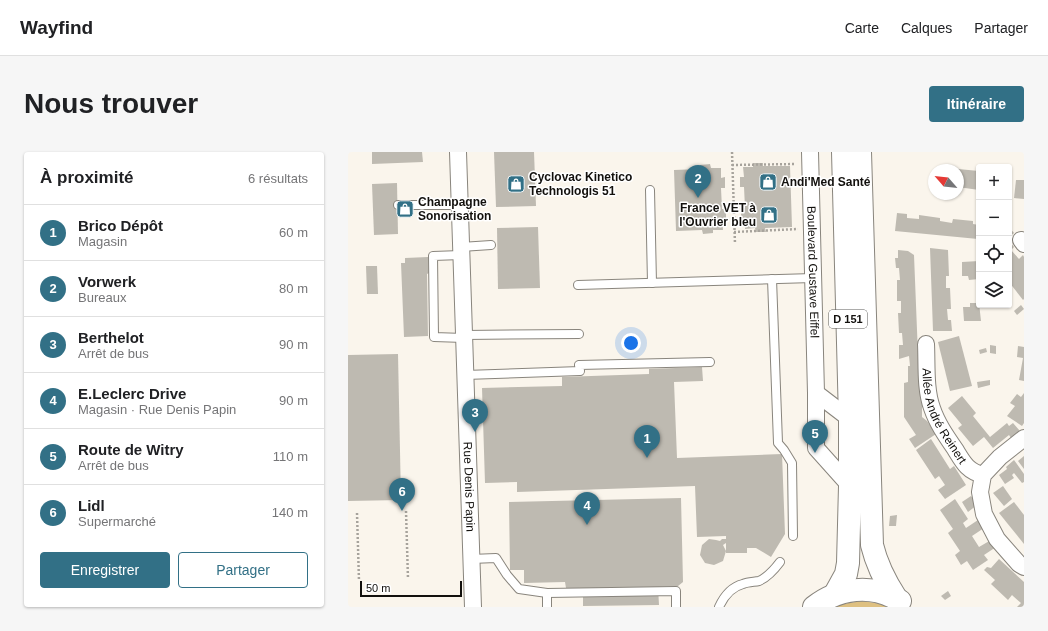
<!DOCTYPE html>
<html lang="fr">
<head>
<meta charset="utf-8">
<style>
  :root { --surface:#fff; --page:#f6f6f6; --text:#202124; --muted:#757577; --line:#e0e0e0; --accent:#327086 }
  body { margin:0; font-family:Helvetica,sans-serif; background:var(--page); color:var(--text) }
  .controls { position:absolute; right:12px; top:12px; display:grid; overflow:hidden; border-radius:4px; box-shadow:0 1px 3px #0004 }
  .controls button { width:36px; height:36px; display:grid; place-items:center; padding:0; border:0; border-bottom:1px solid var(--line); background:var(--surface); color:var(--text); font:20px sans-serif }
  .compass { position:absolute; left:580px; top:12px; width:36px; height:36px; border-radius:50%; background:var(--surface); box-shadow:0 1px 3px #0004; rotate:298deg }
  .scale { position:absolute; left:12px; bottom:10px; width:102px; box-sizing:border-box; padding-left:4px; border:2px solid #12100d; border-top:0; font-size:11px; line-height:14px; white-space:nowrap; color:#12100d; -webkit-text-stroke:3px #fff; paint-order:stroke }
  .you { position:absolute; left:283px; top:191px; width:14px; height:14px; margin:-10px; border:3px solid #fff; border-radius:50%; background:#1a73e8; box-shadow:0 0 0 6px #1a73e833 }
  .badge { display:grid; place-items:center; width:26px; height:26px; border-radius:50%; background:var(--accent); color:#fff; font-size:13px; font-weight:700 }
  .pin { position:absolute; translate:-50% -33px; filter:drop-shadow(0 1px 2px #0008) }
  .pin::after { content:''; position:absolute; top:21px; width:14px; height:12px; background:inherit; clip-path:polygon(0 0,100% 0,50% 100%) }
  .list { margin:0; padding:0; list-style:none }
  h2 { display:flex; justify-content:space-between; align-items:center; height:52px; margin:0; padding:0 16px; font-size:17px }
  h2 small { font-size:13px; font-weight:400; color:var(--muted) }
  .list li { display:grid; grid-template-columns:26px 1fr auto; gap:12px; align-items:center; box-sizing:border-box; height:56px; padding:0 16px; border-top:1px solid var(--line) }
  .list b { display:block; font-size:15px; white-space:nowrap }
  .list p { margin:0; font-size:13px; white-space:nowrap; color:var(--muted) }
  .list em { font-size:13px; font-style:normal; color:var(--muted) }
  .actions { display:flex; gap:8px; padding:12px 16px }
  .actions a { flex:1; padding:9px 0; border:1px solid var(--accent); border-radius:4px; text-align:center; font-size:14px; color:var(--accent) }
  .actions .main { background:var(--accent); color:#fff }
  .icon { flex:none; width:22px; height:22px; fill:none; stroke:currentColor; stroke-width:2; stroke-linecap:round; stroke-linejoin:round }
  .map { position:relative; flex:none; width:676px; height:455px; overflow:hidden; border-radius:4px }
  header { display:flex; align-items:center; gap:24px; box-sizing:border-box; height:56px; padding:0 20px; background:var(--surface); border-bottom:1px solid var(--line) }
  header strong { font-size:19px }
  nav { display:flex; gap:22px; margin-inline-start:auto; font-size:14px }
  .intro { display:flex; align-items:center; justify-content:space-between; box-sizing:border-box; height:96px; padding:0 24px }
  h1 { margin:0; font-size:28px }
  .button { padding:10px 18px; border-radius:4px; background:var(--accent); color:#fff; font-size:14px; font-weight:700 }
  main { display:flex; gap:24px; padding:0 24px }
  aside { flex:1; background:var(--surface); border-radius:4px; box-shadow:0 1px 3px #0004 }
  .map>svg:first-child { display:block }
  .green { fill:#dec081 }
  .building { fill:#bebab1 }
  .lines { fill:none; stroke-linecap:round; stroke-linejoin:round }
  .service-casing { stroke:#89857d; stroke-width:10 }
  .minor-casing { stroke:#89857d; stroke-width:18 }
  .primary-casing { stroke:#89857d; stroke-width:24 }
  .path { stroke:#a7a39c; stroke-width:2.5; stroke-dasharray:2 2; stroke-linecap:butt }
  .service { stroke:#fff; stroke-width:8 }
  .minor { stroke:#fff; stroke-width:16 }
  .primary { stroke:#fff; stroke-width:22 }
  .labels { text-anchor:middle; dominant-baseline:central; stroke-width:3; stroke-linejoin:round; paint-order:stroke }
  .shield { fill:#fff; stroke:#595856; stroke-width:1 }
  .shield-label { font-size:11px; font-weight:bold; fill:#12100d }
  .poi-label { font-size:12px; font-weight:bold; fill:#12100d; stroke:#fff; text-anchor:start }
  .street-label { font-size:12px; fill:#12100d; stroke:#fff }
</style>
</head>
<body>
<header>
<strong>Wayfind</strong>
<nav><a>Carte</a><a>Calques</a><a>Partager</a></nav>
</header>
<div class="intro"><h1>Nous trouver</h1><a class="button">Itinéraire</a></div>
<main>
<aside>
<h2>À proximité<small>6 résultats</small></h2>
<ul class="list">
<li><span class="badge">1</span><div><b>Brico Dépôt</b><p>Magasin</p></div><em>60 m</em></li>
<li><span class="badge">2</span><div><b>Vorwerk</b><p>Bureaux</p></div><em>80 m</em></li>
<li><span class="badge">3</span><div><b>Berthelot</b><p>Arrêt de bus</p></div><em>90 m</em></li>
<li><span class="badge">4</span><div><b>E.Leclerc Drive</b><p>Magasin · Rue Denis Papin</p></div><em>90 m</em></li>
<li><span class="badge">5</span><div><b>Route de Witry</b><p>Arrêt de bus</p></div><em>110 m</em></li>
<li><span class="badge">6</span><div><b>Lidl</b><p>Supermarché</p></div><em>140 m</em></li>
</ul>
<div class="actions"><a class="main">Enregistrer</a><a>Partager</a></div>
</aside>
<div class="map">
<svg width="676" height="455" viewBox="0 0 676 455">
  <rect width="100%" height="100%" fill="#faf5ec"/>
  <path class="green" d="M514,449L534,452L539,455H488L494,452Z"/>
  <g class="building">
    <path d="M24,0H74L75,10L24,12Z"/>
    <path d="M146,0H186L188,54L148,55Z"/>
    <path d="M405,11H415V14H442L444,75L417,76L418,80H408L407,76L397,77V67L393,66V56H397L396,35H392V25H396L395,15H405Z"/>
    <path d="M362,12L363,16H373V26L377,25V36H373L374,57H378V67H374L375,78H365V81L355,82L354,78L328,79L326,18L352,17V13Z"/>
    <path d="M610,17L631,19V38L610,35Z"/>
    <path d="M668,28H676V47L666,46Z"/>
    <path d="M49,31L50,82L26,83L24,32Z"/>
    <path d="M549,61L559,62V66L571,67V63L592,66V69L604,71L605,67L625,69V72L631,73L630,87L547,79Z"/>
    <path d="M190,75L192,136L150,137L149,76Z"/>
    <path d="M661,75L666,81L661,85Z"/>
    <path d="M661,89L666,95L663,98L671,107L675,103L676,105V147L675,148L661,130Z"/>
    <path d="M582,96L600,98L601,124H598V136H602L603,157H599L600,168H603L604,179H585Z"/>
    <path d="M550,98L560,99L566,103L570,203H572L571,214L572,243H574V265L579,269L588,282L567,296L561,287L568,283L556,265V231L560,230V214H562L561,204L551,207V193H555L554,181H551L550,161H553V149H549V128H552L551,116H548L547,106H550Z"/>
    <path d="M80,105L81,121L79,122L80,184L56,185L53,111H57V106Z"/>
    <path d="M631,109V127L621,128L620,124H614V110Z"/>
    <path d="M18,114H29L30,142H19Z"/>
    <path d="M622,151H631L633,169H616L615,155H622Z"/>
    <path d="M673,153L676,157L669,163L666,159Z"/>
    <path d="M611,184L624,234L602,239L590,190Z"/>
    <path d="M642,193L648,194V202L642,201Z"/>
    <path d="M670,194L676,195V229L671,228L675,206L669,205Z"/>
    <path d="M638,196L639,200L632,202L631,198Z"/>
    <path d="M50,202L53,348L0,349V203Z"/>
    <path d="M354,215L355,229L326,230L329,306L434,302L437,382L423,405L408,396H399V401H378V391L375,393L378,399L375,409L366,413L357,411L352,403L354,393L361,387L368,388L372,389L374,387H378V384L349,385L347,334L169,340V330L137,331L134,236L214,234V225L301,222V217Z"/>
    <path d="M642,228V233L630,236L629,230Z"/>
    <path d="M676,241V271L674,274L659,264L667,254L662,251L669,242L673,245Z"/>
    <path d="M614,244L628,261L625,264L642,285L659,271L661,274L665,271L672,279L663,286L661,283L645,296L636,285L625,294L610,276L614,273L600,256Z"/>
    <path d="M583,287L602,317L606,314L618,333L597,347L590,338L597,333L591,324L587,327L568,298Z"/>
    <path d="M676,304V317L670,309Z"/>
    <path d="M666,308L676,322V330L674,331L666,321L664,323L666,326L657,332L651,323L659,317L658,315Z"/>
    <path d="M655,334L664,347L656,354L645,341Z"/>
    <path d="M623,344L629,353L620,360L614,350Z"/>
    <path d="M333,346L335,430L330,434L310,435L311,453L235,454V436H218L217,430L176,431V418H162L161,350Z"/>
    <path d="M607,347L620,367L615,371L618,376L630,368L636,376L624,384L631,395L643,388L648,395L636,403L640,408L625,418L619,409L613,413L607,403L612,399L600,381L605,377L592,358Z"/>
    <path d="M666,350L676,363V392L651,361Z"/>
    <path d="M549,363L548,374H541L542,364Z"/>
    <path d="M651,407L676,430V455H669L673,451L665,444L664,443L660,448L643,432L647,428L636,418L639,415L643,416Z"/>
    <path d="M600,439L603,444L597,448L593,444Z"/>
  </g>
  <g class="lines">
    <defs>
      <g id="service">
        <path d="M302,38L304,131"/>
        <path d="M50,53H112"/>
        <path d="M113,95L143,93"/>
        <path d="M113,103L85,104L86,185L116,186"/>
        <path d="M424,127L430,291L436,298L444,311L445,384"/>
        <path d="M230,133L465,126"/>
        <path d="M116,183L231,182"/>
        <path d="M117,223L232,219L231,213L362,210"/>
        <path d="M123,407L148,406L159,423L171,437L199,441L328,439V455"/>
        <path d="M199,455V441"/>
        <path d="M371,455C376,444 383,435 395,432C400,430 406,430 411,429C420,425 426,418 432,410"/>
      </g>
      <g id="minor">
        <path id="s1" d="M110,0L125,455"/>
        <path id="s2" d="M462,0L468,241L502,267"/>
        <path d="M673,88L676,92"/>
        <path id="s3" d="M578,192C579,212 577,237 584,256C589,271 598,284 607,297C615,310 619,319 635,323"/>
        <path d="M468,241V296L502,334"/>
        <path d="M676,286L652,305L635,323L632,340L636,362L649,387L671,412L676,415"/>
      </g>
      <g id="primary">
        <path d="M512,0L524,393C529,414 537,429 548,446"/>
        <path d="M487,442L498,422L500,411L502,334V267L495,0"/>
        <path d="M466,455C490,436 524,431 552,449"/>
      </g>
    </defs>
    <use href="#service" class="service-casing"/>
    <use href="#minor" class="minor-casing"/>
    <use href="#primary" class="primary-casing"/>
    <g class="path">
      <path d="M384,0L387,92"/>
      <path d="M384,13L448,12"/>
      <path d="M386,80L450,77"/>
      <path d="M58,359L60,427"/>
      <path d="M9,361L11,429"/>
    </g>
    <use href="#service" class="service"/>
    <use href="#minor" class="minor"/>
    <use href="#primary" class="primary"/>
  </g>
  <defs>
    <symbol id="shop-square" viewBox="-11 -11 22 22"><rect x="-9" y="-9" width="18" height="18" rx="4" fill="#327086" stroke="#fff"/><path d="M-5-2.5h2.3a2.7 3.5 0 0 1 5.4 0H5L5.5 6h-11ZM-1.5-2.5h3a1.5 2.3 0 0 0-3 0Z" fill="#fff"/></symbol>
  </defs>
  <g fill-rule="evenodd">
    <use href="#shop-square" x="410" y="20" width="20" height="20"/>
    <use href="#shop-square" x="158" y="22" width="20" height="20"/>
    <use href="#shop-square" x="47" y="47" width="20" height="20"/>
    <use href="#shop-square" x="411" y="53" width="20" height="20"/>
  </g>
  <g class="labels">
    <rect class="shield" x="481" y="158" width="38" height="18" rx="3"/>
    <g class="shield-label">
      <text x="500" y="167">D 151</text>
    </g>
    <g class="poi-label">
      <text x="181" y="25">Cyclovac Kinetico<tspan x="181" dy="14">Technologis 51</tspan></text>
      <text x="433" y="30">Andi'Med Santé</text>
      <text x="70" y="50">Champagne<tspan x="70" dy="14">Sonorisation</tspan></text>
      <text x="408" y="56" text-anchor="end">France VET à<tspan x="408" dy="14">l'Ouvrier bleu</tspan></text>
    </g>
    <g class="street-label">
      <text stroke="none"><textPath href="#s2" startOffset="120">Boulevard Gustave Eiffel</textPath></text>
      <text stroke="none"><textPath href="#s3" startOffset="76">Allée André Reinert</textPath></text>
      <text stroke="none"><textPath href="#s1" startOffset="335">Rue Denis Papin</textPath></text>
    </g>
  </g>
</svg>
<div class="controls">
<button>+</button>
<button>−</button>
<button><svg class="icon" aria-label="locate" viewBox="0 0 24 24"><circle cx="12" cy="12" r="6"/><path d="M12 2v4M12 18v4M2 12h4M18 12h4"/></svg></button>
<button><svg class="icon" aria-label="layers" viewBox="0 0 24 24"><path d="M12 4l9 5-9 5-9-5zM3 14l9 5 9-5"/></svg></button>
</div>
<svg class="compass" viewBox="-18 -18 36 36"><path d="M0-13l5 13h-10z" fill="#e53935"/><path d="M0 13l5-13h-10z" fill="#757577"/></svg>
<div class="scale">50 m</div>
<div class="you"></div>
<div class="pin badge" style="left:299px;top:306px">1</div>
<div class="pin badge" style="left:350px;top:46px">2</div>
<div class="pin badge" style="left:127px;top:280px">3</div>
<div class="pin badge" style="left:239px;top:373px">4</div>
<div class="pin badge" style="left:467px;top:301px">5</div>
<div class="pin badge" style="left:54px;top:359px">6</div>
</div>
</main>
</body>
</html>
